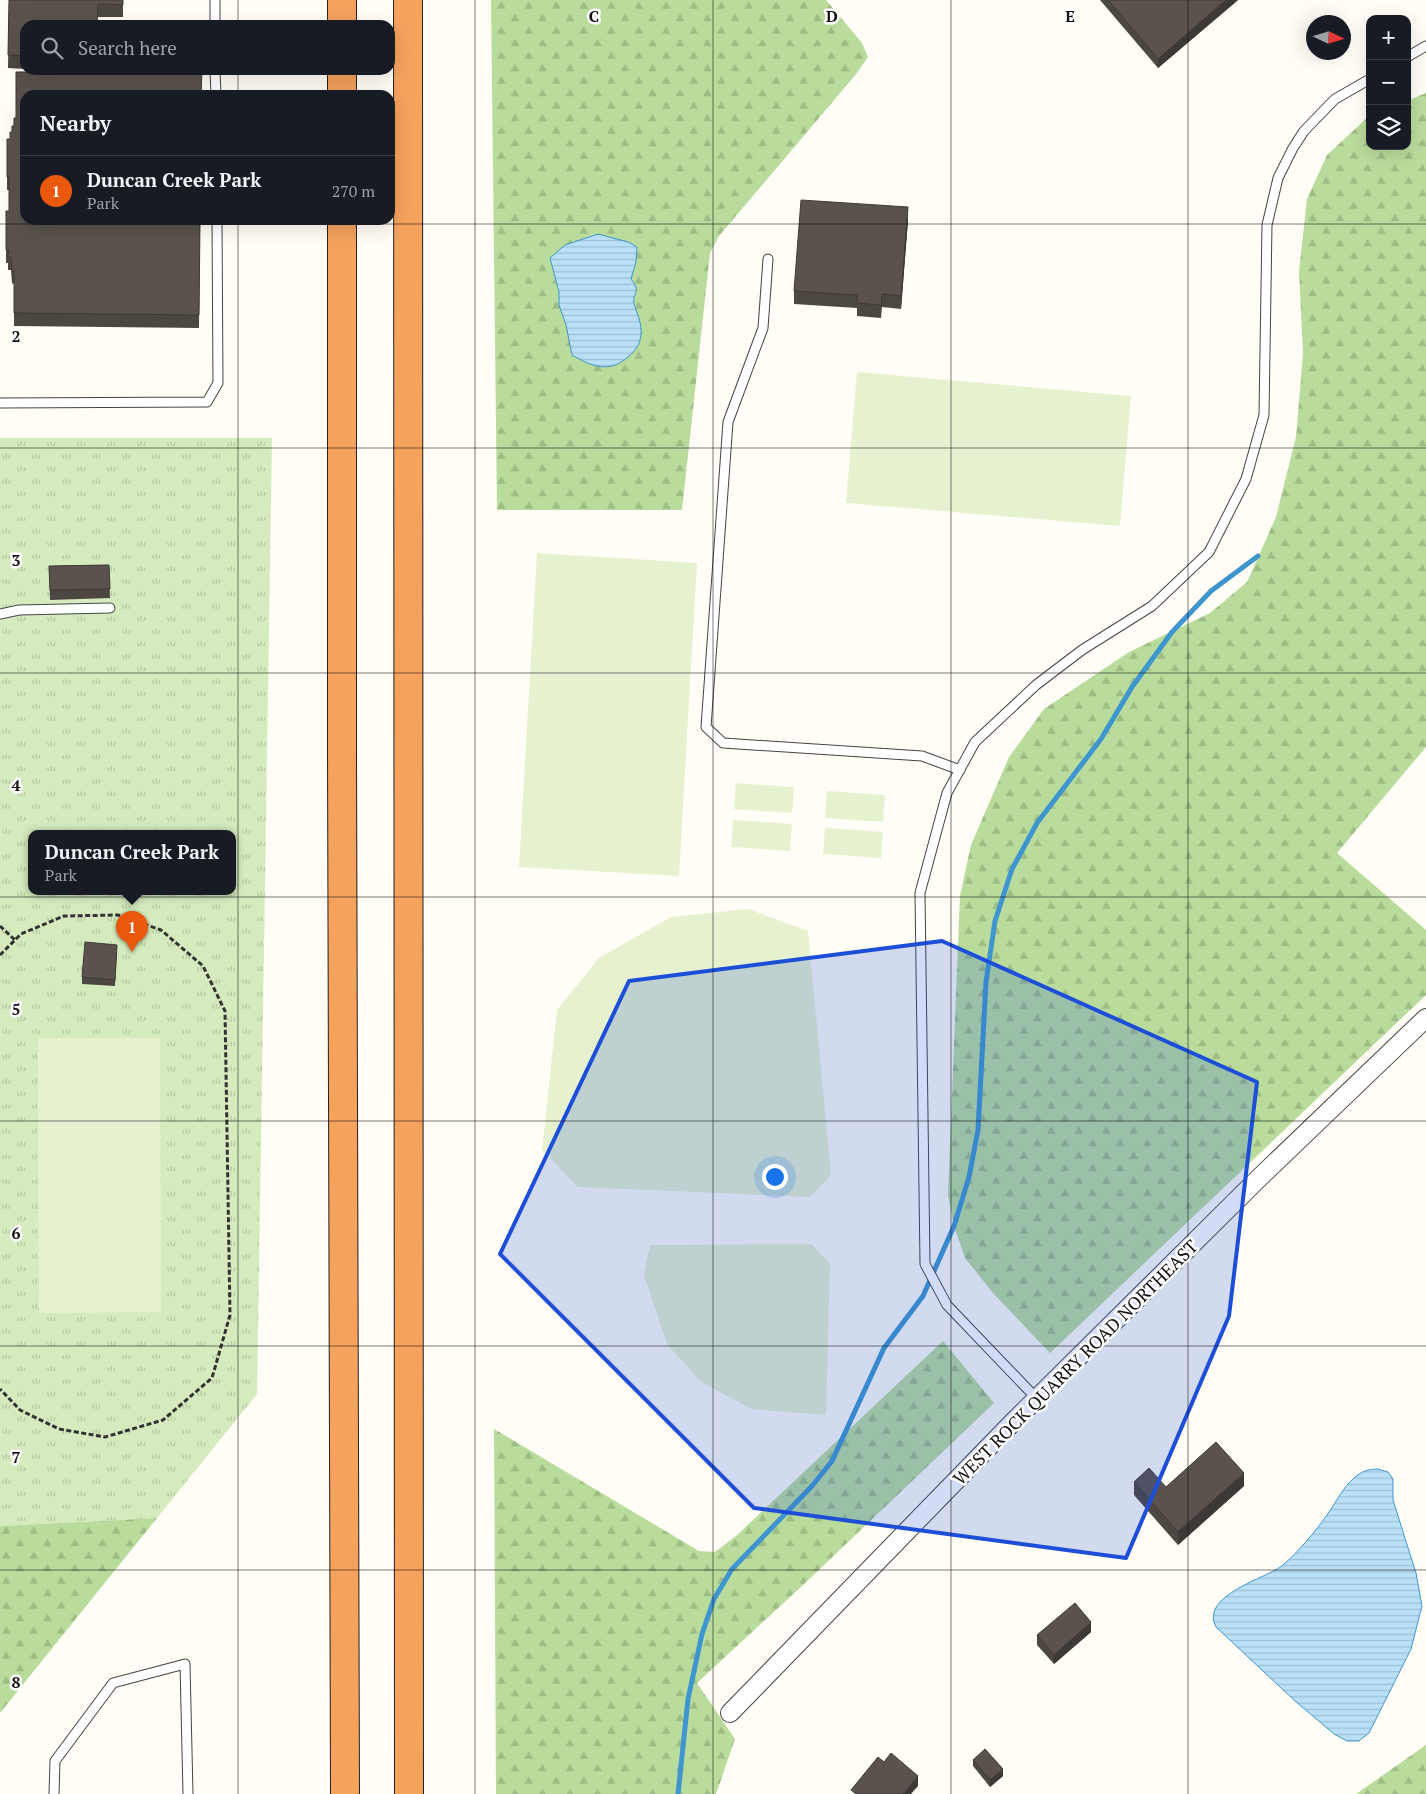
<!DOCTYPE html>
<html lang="en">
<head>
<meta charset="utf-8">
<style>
  :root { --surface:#171b24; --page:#242831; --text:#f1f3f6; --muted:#9ea1a6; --line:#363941; --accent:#ea580c }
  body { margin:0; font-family:"PT Serif",serif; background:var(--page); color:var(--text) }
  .controls { position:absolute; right:15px; top:15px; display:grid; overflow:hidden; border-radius:10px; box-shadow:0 5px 20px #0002 }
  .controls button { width:45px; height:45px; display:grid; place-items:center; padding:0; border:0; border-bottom:1px solid var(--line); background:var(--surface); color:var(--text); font:25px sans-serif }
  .compass { position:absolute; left:1306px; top:15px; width:45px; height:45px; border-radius:50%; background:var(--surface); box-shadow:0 5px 20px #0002; rotate:94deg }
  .you { position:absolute; left:774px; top:1176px; width:18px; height:18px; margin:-12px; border:4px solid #fff; border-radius:50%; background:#1a73e8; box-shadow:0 0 0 8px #1a73e833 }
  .badge { display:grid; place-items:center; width:32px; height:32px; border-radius:50%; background:var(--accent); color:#fff; font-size:16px; font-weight:700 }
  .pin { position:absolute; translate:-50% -41px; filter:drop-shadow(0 1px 2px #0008) }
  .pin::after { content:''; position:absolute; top:26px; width:18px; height:15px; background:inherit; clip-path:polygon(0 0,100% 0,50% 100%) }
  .popup { position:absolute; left:28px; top:830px; width:208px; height:65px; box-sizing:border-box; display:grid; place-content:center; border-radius:10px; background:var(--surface); filter:drop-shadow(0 1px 4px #0005); font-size:16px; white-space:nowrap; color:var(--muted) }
  .popup b { font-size:19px; color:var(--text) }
  .popup::after { content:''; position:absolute; left:50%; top:100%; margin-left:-10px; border:10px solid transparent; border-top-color:var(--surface) }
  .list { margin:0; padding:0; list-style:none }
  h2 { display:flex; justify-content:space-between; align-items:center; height:65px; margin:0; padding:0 20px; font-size:21px }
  h2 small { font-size:16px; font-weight:400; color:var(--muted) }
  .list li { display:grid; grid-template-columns:32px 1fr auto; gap:15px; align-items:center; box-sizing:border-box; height:70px; padding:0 20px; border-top:1px solid var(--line) }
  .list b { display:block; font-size:19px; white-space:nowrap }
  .list p { margin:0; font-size:16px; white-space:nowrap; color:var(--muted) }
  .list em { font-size:16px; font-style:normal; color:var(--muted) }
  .icon { flex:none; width:28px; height:28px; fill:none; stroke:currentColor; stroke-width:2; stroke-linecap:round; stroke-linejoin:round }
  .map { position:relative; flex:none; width:1426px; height:1794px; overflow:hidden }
  .search { position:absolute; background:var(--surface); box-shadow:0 5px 20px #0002; left:20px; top:20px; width:375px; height:55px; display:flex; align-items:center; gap:12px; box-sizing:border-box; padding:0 18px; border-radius:15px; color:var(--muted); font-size:19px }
  .panel { position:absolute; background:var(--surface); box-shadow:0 5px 20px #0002; left:20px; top:90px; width:375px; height:135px; border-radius:15px }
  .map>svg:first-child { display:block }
  .grass { fill:url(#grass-tufts); fill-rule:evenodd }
  .forest { fill:url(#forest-firs) }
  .pitch { fill:#e6f2cf }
  .water { fill:url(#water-rules); stroke:#3f96cf }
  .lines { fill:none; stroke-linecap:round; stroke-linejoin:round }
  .stream { stroke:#3f96cf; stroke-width:5 }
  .service-casing { stroke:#444; stroke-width:11 }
  .minor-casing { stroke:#444; stroke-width:20 }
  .motorway-casing { stroke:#222; stroke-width:30 }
  .path { stroke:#333; stroke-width:3; stroke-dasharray:5 2.5; stroke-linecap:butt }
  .service { stroke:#fff; stroke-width:9 }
  .minor { stroke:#fff; stroke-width:18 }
  .motorway { stroke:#f5a25d; stroke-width:28 }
  .wall { fill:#4d4742 }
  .shaded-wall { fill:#3f3936 }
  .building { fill:#5a524d; stroke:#3f3936 }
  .marked { fill:#1d4ed8; fill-opacity:0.2; stroke:#1d4ed8; stroke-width:4; stroke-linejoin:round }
  .grid { fill:none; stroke:#111; stroke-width:1; stroke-opacity:0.55 }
  .labels { text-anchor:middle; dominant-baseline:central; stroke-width:5; stroke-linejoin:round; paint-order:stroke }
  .street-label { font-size:18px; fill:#111; stroke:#fff }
  .grid-label { font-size:16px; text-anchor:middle; font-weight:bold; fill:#111; stroke:#fff; stroke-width:5; stroke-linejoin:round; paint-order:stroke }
</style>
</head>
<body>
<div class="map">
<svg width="1426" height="1794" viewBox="0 0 1426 1794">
  <defs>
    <pattern id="grass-tufts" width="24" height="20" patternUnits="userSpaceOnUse" patternTransform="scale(1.25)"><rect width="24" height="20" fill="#d5ebbd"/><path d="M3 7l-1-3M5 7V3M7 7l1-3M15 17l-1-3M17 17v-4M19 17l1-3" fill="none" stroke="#b6c8a1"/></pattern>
    <pattern id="forest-firs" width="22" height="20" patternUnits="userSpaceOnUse" patternTransform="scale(1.25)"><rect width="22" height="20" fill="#b9dc9c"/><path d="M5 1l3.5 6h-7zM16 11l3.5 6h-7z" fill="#9ebc85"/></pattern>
    <pattern id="water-rules" width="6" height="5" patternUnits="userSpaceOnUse" patternTransform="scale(1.25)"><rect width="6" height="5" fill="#b9e0f7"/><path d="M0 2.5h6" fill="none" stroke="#9ebfd3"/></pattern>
  </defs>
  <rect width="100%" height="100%" fill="#fffdf5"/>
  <path class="grass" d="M0,438H272L257,1394L157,1518L0,1526ZM32,833H232V891H32Z"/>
  <g class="forest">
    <path d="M491,0H826L862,43L868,57L857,73L719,236L710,253L682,510H497Z"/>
    <path d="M1426,93V747L1337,853L1426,930V995L1050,1353L993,1293L965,1258L954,1226L948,1195L960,896L971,845L1009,757L1044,709L1129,652L1210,613L1247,582L1276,517L1296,437L1303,353L1299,271L1307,199L1327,155L1368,117H1370V146H1407V101Z"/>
    <path d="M943,1341L994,1403L803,1585L697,1683L735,1739L716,1794H496L494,1429L699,1551L715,1552L736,1536Z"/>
    <path d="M157,1518L0,1713V1526Z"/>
    <path d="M1426,1745V1794H1356Z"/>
  </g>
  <g class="pitch">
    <path d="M857,372L1131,396L1120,526L846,503Z"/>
    <path d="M537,553L697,563L679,876L519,867Z"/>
    <path d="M736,783L794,787L792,813L734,809Z"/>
    <path d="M827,791L885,795L883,822L825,818Z"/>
    <path d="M733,820L792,824L790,851L731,847Z"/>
    <path d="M825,828L883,832L881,858L823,854Z"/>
    <path d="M748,909L808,931L831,1175L810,1197L578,1187L542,1150L557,1010L599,958L671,917Z"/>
    <path d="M38,1038H160L161,1312L39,1313Z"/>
    <path d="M812,1244L830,1264L826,1415L751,1409L700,1381L667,1344L644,1275L650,1245Z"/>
  </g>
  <g class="water">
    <path d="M598,234L628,242L637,247L636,262L631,279C642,293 632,292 634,304C637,313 642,324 641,334C640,345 636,350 628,357C609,374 591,366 572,355L566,325L559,305V292L550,258L565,245Z"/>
    <path d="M1378,1469L1388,1472L1393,1479V1500L1416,1573L1422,1606L1411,1649L1369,1733L1359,1741H1347L1334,1734L1295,1701L1216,1627C1199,1595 1268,1578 1283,1565C1300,1550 1316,1531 1329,1512C1336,1502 1344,1486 1354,1478C1362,1471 1368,1469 1378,1469Z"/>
  </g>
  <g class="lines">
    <path class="stream" d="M678,1794L688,1699L702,1634L714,1599L732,1569L812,1486L832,1461L884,1348L923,1296L954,1226L969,1177L978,1130L986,982L995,921L1012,869L1037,823L1101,739L1132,687L1172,632L1211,591L1258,556"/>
    <defs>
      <g id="service">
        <path d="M215,0V25"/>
        <path d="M1407,57L1426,46"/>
        <path d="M215,70L216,95"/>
        <path d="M768,259L763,328L728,422L706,727L723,743L922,756L960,770"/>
        <path d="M0,403L207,402L218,383L217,220"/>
        <path d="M0,614L19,610L110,608"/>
        <path d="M1037,1399L947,1305L925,1264L920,893L947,793L975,742L1036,685L1082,650L1152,606L1209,552L1246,479L1264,415L1267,225L1278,178L1293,148L1304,131L1335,99L1370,79"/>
        <path d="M54,1794L55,1761L113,1683L185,1664L188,1794"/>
      </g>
      <path id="minor" d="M730,1713L1013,1422L1260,1177L1426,1018"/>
      <g id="motorway">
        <path d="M408,0L409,1794"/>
        <path d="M342,25V0"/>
        <path d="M342,95V70"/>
        <path d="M342,220V753L345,1794"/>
      </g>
    </defs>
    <use href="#service" class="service-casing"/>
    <use href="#minor" class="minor-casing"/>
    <use href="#motorway" class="motorway-casing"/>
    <g class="path">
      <path d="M0,926L15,940"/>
      <path d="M0,955L21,934L64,916L118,915L161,930L203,966L225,1011L230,1315L212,1378L163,1420L105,1437L59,1429L20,1410L0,1389"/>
    </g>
    <use href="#service" class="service"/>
    <use href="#minor" class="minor"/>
    <use href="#motorway" class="motorway"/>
  </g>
  <g class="wall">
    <path d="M9,0H123V17H98L25,25V69L8,68Z"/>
    <path d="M1100,0H1238L1158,68Z"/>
    <path d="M114,72L200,220L199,328L14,326V283L12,284L11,270H8V263H6V211H9V190H7V139H10L16,118Z"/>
    <path d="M908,220L901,309L882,307L881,318L857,316V308L794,304V291Z"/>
    <path d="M109,565L110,598L50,600L49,566Z"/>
    <path d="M117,951L115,986L82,984V977Z"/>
    <path d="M1134,1482L1166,1487L1244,1486L1178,1545L1134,1495Z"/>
    <path d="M1091,1632L1054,1664L1037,1645V1635Z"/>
    <path d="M973,1760L1003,1776L990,1787L973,1766Z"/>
  </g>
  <g class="shaded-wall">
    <path d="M1226,0H1238L1158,68V59Z"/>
    <path d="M908,207V220L901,309V296Z"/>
    <path d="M1244,1473V1486L1178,1545V1532Z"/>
    <path d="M1091,1622V1632L1054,1664V1655Z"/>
    <path d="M1003,1769V1776L990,1787V1780Z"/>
    <path d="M918,1776V1786L911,1794H903Z"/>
  </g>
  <g class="building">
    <path d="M9,0H123V5L98,4L97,25H25V56L8,55Z"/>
    <path d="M1108,0H1226L1158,59Z"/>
    <path d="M114,70H202L201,95H25V220H200L199,315L14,313V271H12L11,257H8L9,250H6V211H9V177H7V139H10V132H12V126H14V118H16V72H114Z"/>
    <path d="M801,200L908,207L901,296L882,294L881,305L857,303V295L794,291Z"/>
    <path d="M109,565L110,589L50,590L49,566Z"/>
    <path d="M85,942L117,945L115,980L82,977Z"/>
    <path d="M1216,1442L1244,1473L1178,1532L1134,1482L1149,1468L1166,1487Z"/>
    <path d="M1075,1603L1091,1622L1054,1655L1037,1635Z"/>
    <path d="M985,1749L1003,1769L990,1780L973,1760Z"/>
    <path d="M891,1753L918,1776L903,1794H856L851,1790L878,1757L884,1762Z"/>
  </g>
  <path class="marked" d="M942,941L1257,1082L1229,1316L1126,1558L754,1508L500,1254L629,981Z"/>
  <path class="grid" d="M238,0V25M475,0V1794M713,0V1794M951,0V1794M1188,0V1794M238,70V95M238,220V1794M0,224H1426M0,448H1426M0,673H1426M0,897H1426M0,1121H1426M0,1346H1426M0,1570H1426"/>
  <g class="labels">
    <g class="street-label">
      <text transform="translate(1075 1362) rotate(-45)">WEST ROCK QUARRY ROAD NORTHEAST</text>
    </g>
  </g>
  <g class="grid-label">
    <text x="594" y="22">C</text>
    <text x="832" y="22">D</text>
    <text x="1070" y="22">E</text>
    <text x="16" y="342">2</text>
    <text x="16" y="566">3</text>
    <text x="16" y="791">4</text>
    <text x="16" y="1015">5</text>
    <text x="16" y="1239">6</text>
    <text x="16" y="1463">7</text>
    <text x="16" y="1688">8</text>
  </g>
</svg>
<div class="controls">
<button>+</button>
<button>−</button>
<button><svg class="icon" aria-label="layers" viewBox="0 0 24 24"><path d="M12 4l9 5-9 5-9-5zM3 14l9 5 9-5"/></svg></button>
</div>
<svg class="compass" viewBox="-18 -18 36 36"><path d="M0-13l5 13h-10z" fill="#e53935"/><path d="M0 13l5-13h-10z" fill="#9ea1a6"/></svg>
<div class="you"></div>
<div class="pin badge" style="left:132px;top:952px">1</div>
<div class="popup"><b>Duncan Creek Park</b>Park</div>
<div class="search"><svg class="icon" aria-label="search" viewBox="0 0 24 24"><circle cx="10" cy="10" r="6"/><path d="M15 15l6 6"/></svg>Search here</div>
<section class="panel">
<h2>Nearby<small></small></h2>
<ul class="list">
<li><span class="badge">1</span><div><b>Duncan Creek Park</b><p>Park</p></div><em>270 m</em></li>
</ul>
</section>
</div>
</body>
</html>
